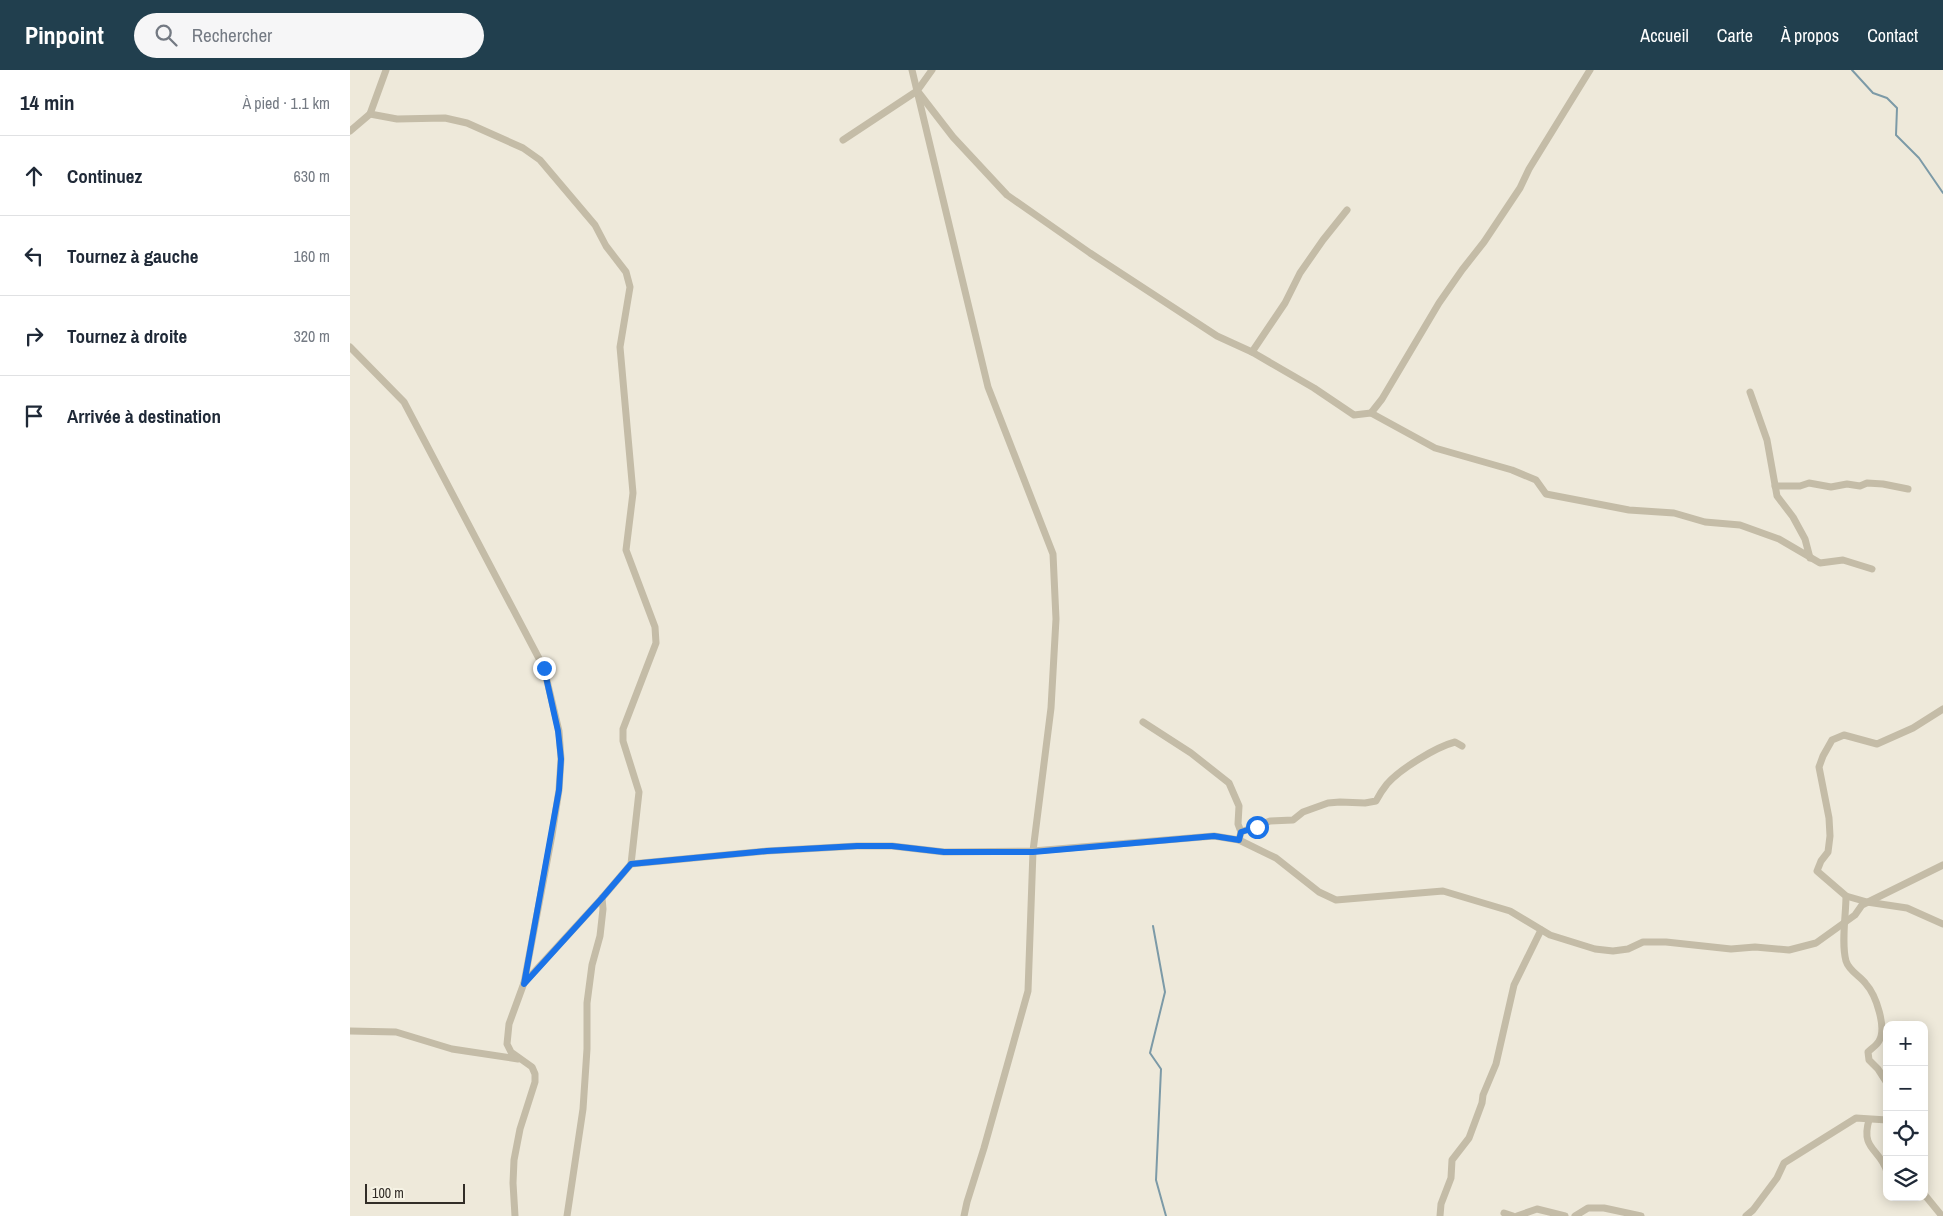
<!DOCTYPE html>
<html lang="fr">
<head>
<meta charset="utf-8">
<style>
  :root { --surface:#fff; --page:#f6f6f7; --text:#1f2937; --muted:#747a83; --line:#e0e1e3; --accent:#213f4e }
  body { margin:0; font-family:"Archivo Narrow",sans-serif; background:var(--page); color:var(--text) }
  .controls { position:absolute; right:15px; bottom:15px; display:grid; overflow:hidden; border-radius:10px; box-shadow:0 2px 12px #0003 }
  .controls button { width:45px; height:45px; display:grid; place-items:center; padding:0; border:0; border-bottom:1px solid var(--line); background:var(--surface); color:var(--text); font:25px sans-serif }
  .scale { position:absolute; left:15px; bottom:12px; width:100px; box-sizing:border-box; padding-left:5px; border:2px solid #322d27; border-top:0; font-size:14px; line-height:18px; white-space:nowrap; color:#322d27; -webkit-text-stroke:4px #f6f3e5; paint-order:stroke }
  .stop { position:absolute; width:15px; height:15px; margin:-11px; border:4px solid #1a73e8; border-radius:50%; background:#fff }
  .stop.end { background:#1a73e8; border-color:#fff; box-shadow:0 1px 5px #0008 }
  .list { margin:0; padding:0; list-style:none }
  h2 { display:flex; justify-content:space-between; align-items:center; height:65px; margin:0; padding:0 20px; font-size:21px }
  h2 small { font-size:16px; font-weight:400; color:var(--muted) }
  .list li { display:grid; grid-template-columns:32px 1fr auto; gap:15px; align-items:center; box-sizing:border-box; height:80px; padding:0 20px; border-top:1px solid var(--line) }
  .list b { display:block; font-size:19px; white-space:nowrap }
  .list em { font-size:16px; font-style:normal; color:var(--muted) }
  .icon { flex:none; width:28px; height:28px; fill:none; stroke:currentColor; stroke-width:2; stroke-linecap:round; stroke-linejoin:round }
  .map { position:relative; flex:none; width:1593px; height:1146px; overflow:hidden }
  header { display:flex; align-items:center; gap:30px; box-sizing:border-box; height:70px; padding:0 25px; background:var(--accent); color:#fff }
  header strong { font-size:24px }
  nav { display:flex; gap:28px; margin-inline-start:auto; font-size:18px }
  .search { width:350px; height:45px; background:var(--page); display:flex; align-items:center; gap:12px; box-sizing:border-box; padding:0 18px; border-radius:28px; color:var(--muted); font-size:19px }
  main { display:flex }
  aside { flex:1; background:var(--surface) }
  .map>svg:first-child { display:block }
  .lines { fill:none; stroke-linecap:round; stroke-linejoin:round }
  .stream { stroke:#7c9aa7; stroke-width:2 }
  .street { stroke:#c4bca7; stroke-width:7 }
  .route { stroke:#1a73e8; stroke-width:6 }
</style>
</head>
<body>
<header>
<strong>Pinpoint</strong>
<div class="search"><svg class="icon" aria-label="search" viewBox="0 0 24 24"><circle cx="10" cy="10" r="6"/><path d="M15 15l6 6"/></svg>Rechercher</div>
<nav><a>Accueil</a><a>Carte</a><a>À propos</a><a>Contact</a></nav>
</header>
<main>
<aside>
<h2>14 min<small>À pied · 1.1 km</small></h2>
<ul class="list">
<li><svg class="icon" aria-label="ahead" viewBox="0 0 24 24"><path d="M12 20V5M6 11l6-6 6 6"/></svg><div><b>Continuez</b></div><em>630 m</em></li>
<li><svg class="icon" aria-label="left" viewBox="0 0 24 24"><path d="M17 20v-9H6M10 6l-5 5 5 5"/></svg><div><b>Tournez à gauche</b></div><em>160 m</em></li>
<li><svg class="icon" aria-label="right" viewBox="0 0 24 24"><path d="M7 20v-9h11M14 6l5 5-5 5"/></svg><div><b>Tournez à droite</b></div><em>320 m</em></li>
<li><svg class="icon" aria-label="arrive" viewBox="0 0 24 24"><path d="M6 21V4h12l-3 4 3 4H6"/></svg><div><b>Arrivée à destination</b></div></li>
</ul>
</aside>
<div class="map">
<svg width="1593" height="1146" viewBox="0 0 1593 1146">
  <rect width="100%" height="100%" fill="#eee9da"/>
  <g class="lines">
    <g class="stream">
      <path d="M1502,0L1523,23L1537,28L1547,38L1546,65L1569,88L1593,123"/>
      <path d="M803,856L815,922L800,983L811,999L806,1110L816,1146"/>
    </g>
    <g class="street">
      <path d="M562,0L638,317L703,484L706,549L701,638L683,781L678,921L634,1078L617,1132L614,1146"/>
      <path d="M569,23L603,67L657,125L740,183L867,266L902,282L964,318L1004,345L1021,343L1032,329L1089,233L1112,200L1134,172L1170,118L1179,99L1240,0"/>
      <path d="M20,44L47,49L95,48L117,53L173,78L190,90L245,155L256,176L276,202L280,217L270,277L283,423L276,480L305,557L306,573L273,659V671L289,722L281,794"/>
      <path d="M0,61L20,44L36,0"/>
      <path d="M493,70L567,21L582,0"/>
      <path d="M0,277L54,332L194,598L209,661L211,689L209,720L202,765L174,913L159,954L157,974L161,982L182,997L185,1004V1012L170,1059L164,1090L163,1113L165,1146"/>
      <path d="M902,282L935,233L950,203L973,170L997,140"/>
      <path d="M1400,322L1417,370L1427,426L1443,447L1455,469L1460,488"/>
      <path d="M1021,343L1085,378L1162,400L1186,410L1196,424L1279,440L1324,443L1355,452L1390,455L1429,469L1470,493L1493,490L1522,499"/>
      <path d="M1425,416H1450L1459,413L1481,417L1497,414L1510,416L1517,413L1533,414L1558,419"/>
      <path d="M793,652L841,683L879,713L889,736L888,754L891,762"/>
      <path d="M889,770L891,762L920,751L943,750L953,742L978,733L990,732L1015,733L1026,731C1029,725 1033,719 1037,714C1050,699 1086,677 1105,672L1112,676"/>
      <path d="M1496,826L1517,832L1557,838L1593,854"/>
      <path d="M174,913L252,828L281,794L417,781L507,776H542L594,782L683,781L864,766L889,770L926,788L969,822L986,830L1093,821L1160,841L1200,865L1245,879L1263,881L1278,879L1293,872H1316L1381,879L1405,877L1439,880L1466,873L1505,845L1512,835L1593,795"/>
      <path d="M0,961L46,962L102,979L168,989"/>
      <path d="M1537,1013L1528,999L1519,990L1518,982C1522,978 1527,975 1529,971C1537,958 1526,925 1516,914C1510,906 1499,901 1496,891C1491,873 1496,845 1496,826L1467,801L1471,791L1478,782L1480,766L1479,748L1469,697L1473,686L1482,670L1494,665L1527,674L1563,658L1593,639"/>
      <path d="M1519,1050C1510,1080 1531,1079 1537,1102"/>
      <path d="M1574,1124L1592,1146"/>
      <path d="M1154,1143L1163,1146"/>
      <path d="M217,1146L233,1039L237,979V933L242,895L250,866L253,839L252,828"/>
      <path d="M1090,1146L1091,1134L1101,1108L1102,1090L1119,1068L1132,1033L1133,1025L1146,994L1164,915L1191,860"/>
      <path d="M1167,1146L1187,1139L1215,1146"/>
      <path d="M1225,1146L1238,1138H1254L1291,1146"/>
      <path d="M1396,1146L1403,1140L1427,1108L1434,1093L1506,1048L1537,1050"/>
    </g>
  </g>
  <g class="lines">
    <path class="route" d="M194,598L208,661L211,689L209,720L174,914L252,828L281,794L417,781L507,776H542L594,782H683L864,766L889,770L891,762L907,757"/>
  </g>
</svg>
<div class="controls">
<button>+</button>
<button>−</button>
<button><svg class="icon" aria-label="locate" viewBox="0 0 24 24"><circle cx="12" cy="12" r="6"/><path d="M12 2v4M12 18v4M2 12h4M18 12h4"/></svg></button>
<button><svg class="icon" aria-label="layers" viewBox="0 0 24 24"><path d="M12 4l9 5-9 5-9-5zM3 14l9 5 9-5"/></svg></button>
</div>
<div class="scale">100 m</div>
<div class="stop" style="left:907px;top:757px"></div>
<div class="stop end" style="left:194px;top:598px"></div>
</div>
</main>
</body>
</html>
